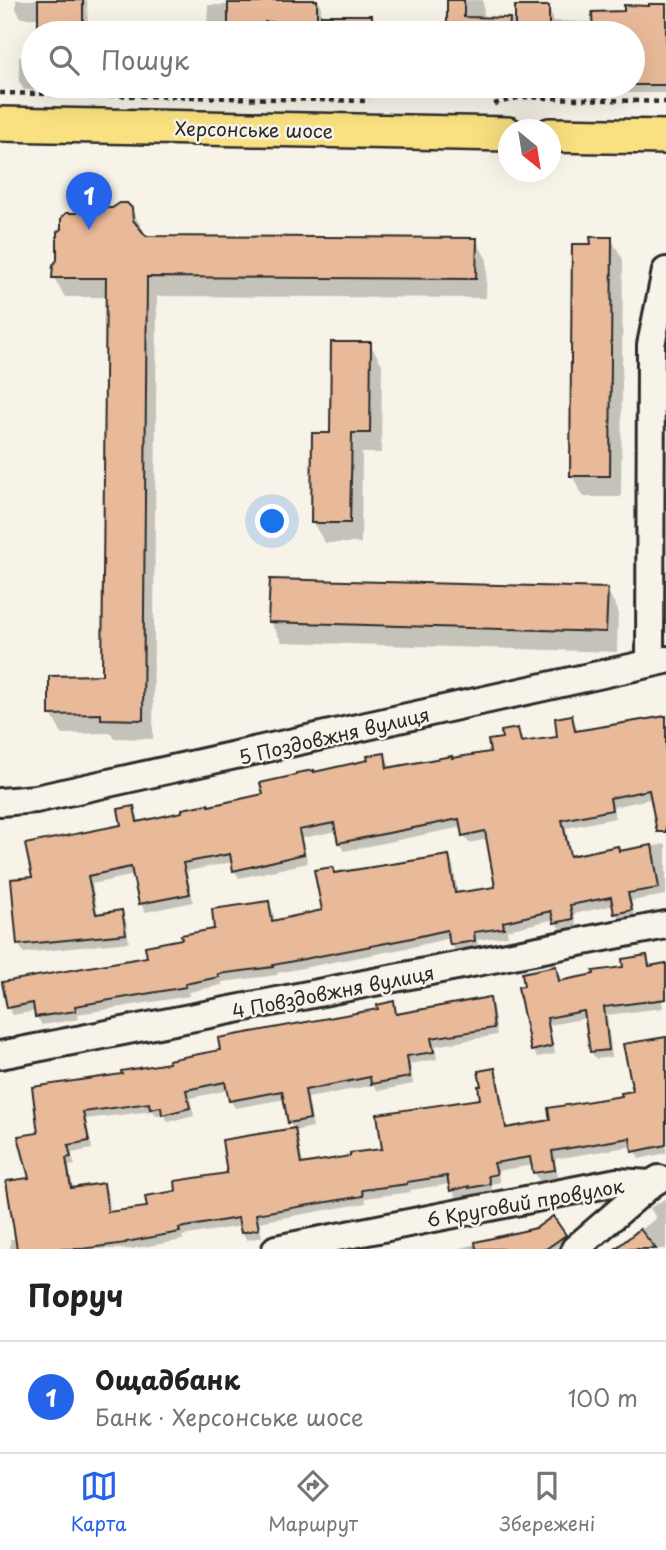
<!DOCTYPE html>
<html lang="uk">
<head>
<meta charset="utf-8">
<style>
  :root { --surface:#fff; --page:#f2f2f2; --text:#222; --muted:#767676; --line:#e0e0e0; --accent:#2563eb }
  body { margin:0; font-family:"Playpen Sans",sans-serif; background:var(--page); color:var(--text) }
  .compass { position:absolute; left:498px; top:119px; width:63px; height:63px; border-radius:50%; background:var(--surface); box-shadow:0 7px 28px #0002; rotate:150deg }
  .you { position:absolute; left:273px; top:522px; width:24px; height:24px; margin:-18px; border:5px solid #fff; border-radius:50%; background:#1a73e8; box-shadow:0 0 0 10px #1a73e833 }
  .badge { display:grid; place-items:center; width:46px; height:46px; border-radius:50%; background:var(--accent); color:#fff; font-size:23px; font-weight:700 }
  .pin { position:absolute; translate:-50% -58px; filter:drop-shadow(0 2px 4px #0008) }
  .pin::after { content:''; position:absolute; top:37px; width:24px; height:21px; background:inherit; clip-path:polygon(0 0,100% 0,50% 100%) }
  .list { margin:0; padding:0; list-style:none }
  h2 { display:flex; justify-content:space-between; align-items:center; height:91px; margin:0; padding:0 28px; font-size:30px }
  h2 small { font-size:23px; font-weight:400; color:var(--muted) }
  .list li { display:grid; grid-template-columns:46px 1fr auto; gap:21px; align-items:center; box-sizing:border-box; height:112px; padding:0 28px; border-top:2px solid var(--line) }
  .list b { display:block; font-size:26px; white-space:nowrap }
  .list p { margin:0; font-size:23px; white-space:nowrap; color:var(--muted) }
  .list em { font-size:23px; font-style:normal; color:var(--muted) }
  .icon { flex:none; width:38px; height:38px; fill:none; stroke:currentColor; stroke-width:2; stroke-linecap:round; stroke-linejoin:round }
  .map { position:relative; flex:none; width:666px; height:1249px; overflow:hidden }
  .search { position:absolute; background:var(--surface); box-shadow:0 7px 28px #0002; left:21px; right:21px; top:21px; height:77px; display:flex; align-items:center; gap:18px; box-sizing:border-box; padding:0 24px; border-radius:38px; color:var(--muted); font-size:26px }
  .sheet { height:203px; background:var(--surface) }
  nav { display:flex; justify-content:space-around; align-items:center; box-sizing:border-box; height:98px; border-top:2px solid var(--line); background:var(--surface); font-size:19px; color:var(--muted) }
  nav a { display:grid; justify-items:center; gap:4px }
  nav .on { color:var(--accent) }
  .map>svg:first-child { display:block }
  .shadow { fill:#0003; fill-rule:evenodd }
  .building { fill:#e9ba99; stroke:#2b2b2b; stroke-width:2 }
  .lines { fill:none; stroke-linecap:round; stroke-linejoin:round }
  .minor-casing { stroke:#2b2b2b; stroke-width:32 }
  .major-casing { stroke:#2b2b2b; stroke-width:38 }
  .path { stroke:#2b2b2b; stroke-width:4.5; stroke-dasharray:5 5; stroke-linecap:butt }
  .minor { stroke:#f7f3e8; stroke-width:26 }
  .major { stroke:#f9e181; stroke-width:33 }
  .labels { text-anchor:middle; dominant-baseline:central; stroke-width:5; stroke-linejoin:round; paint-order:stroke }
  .street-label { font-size:19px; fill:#2b2b2b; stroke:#f7f3e8 }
</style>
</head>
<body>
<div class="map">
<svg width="666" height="1249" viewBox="0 0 666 1249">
  <rect width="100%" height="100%" fill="#f7f3e8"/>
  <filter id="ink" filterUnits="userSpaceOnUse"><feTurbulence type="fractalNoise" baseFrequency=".0143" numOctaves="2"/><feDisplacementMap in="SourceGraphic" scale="14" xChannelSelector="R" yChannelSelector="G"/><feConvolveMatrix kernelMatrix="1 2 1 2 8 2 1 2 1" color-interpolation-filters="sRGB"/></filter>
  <g filter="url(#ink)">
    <g class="shadow">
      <path d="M16,0H87L88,28H98L100,31L162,33V24L207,26L208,5H263V0H318L321,6V17L371,16L376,25V33H40V18H21L16,9Z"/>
      <path d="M449,0H483L484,19L517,20L548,8L553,17V21L594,22L625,13L666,6V93H617L613,86H633V33H439V24H449Z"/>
      <path d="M19,57H33V86H122L121,89L50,87V90H24L19,81Z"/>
      <path d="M205,86H226V89H207Z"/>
      <path d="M305,86H333H322V89H307Z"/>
      <path d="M375,86H395L396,93H380Z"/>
      <path d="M449,86H480V90H452Z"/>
      <path d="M528,86H573V92H551L549,88H530Z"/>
      <path d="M131,209L143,229L145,238L476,240L487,260L486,298L157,296L153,739L114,738L111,733L62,734L51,714L104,677L108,297H65L54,278Z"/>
      <path d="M611,238L623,260L621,497H584L572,476L592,246Z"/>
      <path d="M370,344L382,364L381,453H362L361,543H325L313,523L332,435Z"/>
      <path d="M607,590L618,610L617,652L282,642L270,622Z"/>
      <path d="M572,717L576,725L577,733L666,718V771L646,775L650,799L613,807L615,818L566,828L572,858L618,848L620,852L666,844V895L631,901L635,918L621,922L616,913L614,905L574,914L577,927L560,931L555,919L507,930L508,936L477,940L479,950L456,953L452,945L450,938L412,947L277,973V975L222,982V985L189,992V996L78,1014L79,1019L42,1025L37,1017L36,1011L13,1015L8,1007L149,958L184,941L216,930L268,902L273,911L275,922L324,912L332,869L336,875L448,857L453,865L458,894L497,888L488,839L469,843L464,835L462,827L344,851L339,843L337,831L302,838L308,863L239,878L234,870L233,862L187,871L193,902L145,912L141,904L135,875L92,884L98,916L121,912L126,921L129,942L24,953L19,945L34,878L123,826L133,808L138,816L139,823L265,795L313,772L370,762L384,755L389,763L390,770L492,753L504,740L517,730L522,738L523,744L559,739Z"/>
      <path d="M646,957L651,967L666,965V994L659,984L663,1008L607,1015L612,1057L596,1059L591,1052L587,1018L550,1025L555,1054L537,1057L533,1050L555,968L560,975L561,982L625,969Z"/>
      <path d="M489,999L493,1007L497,1035L435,1046L437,1059L410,1064L413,1084L378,1091L374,1085L308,1098L313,1127L294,1131L297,1136H294L301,1173L305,1172L298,1138L303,1165L384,1151L482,1100L494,1070L498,1078L508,1130L552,1122L624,1097L635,1092L666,1042V1153L639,1159L633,1146L555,1159L558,1177L539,1181L535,1173L533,1165L497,1171L500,1182L491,1184L493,1192L475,1196L474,1194L456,1198L450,1184L410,1190L411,1192L365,1198L366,1203L259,1222L262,1237L247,1240L242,1232L241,1226L182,1236L183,1240L131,1249H10V1239H17L31,1180L40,1134L124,1075L380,1011L393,1003L398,1015ZM229,1090L230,1100L235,1108L286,1099L290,1123L294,1130L229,1174L178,1193L149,1208L111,1214L108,1193L103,1185L73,1189L69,1166L75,1165L71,1153L92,1149L86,1119L153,1111L156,1116L164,1115L168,1122L194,1116L190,1098Z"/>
      <path d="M666,1198V1249H618L656,1218L650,1208Z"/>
      <path d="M537,1230L565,1236L569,1244L561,1249H456Z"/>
    </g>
    <g class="building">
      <rect x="38" y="0" width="45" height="33"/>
      <path d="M261,0H317V22H265V31H228V3H261Z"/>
      <path d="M447,0H464V17L510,18L509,33H447Z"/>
      <path d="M649,4H666V85H633V33H593L592,12L624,11V5L649,6Z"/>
      <rect x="515" y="6" width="34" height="26"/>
      <rect x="321" y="15" width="51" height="18"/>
      <path d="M120,203H127L132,208L133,220L146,236L477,238L476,279L147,277L143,720L101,719V714L49,715V676L102,675L106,278H52L53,265L57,260V232L61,229V218L66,213H77L82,208H112Z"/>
      <path d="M590,237H612L610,476H570L572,244H591Z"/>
      <path d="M331,342H371L370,433H352L350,523H311L312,433H330Z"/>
      <path d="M270,579L608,588L606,632L268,622Z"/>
      <path d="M572,715L575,731L666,716V832H657L649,790L610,798L612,810L562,820L570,856L618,846L619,851L652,845L659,888L628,893L632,910L614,914L611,897L570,905L573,919L554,923L551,911L503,922L504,928L474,932L475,941L450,945L447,930L407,939L273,965V967L218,974L219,977L185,984L186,987L75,1006L76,1011L35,1017L33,1003L7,1008L2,982L147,957L145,946L182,939L181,935L214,929L212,909L269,901L272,921L322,910L314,870L333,867L334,873L449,855L455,893L495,887L485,831L462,836L459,819L338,843L334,823L299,830L304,854L233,871L230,854L183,863L190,894L139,904L131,867L88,876L96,914L122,910L126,934L17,945L11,879L32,877L25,844L121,825L118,809L134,806L137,822L182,812V809L208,804L209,806L263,794L260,783L296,775V773L314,770V772L368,760L367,756L385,753L387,768L452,756V758L490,752L488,740L502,738L501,731L518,728L521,742L557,737L555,718Z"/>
      <path d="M647,955L649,966L666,963V999L604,1007L609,1050L590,1052L584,1011L547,1018L552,1046L531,1051L518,987L524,986L522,973L556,966L559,981L594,974L593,971L623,967L622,959Z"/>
      <path d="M490,997L494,1028L431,1038L434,1052L407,1056L410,1077L371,1084L370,1077L305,1090L310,1119L288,1123L282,1091L229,1101L225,1082L186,1090L190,1108L162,1115L161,1107L150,1109L149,1103L83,1112L89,1141L68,1145L71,1157L66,1158L71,1188L104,1183L108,1212L147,1207L145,1196L176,1191L175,1181L227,1173L222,1140L295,1128L301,1164L350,1156V1153L382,1149L377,1114L480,1099L478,1086H481L478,1071L495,1068L506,1128L550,1120L548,1108L622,1096L621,1093L633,1091L623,1044L666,1037V1145L632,1152L630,1138L552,1151L555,1170L533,1173L530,1157L494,1163L497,1174L488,1176L490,1184L469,1188V1186L450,1191L447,1176L407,1182V1184L362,1190L363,1196L256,1214L259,1229L241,1233L238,1218L179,1228L180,1232L126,1242V1243L82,1249H17L6,1181L29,1178L18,1136L38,1133L32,1087L122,1074L121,1071L169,1063L168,1060L220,1050L218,1038L378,1009L377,1005L394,1001L396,1014Z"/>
      <path d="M553,1216L566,1235L546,1249H476L475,1242L536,1228Z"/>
      <path d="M640,1229L656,1249H615Z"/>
    </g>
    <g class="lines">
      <defs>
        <g id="minor">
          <path d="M650,663L651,345L666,271"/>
          <path d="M0,802L36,799L666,660"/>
          <path d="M0,1055L666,925"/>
          <path d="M276,1249L617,1182L651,1184"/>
          <path d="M575,1249L651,1184L659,1179"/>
        </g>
        <g id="major">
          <path d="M0,124L508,134"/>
          <path d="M550,135L666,137"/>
        </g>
      </defs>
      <use href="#minor" class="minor-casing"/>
      <use href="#major" class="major-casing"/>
      <g class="path">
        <path d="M0,93L370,101"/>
        <path d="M494,104L522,97L666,102"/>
      </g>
      <use href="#minor" class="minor"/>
      <use href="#major" class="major"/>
    </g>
  </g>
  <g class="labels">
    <g class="street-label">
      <text transform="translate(254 129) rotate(1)">Херсонське шосе</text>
      <text transform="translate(334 735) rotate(-13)">5 Поздовжня вулиця</text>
      <text transform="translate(333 991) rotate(-11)">4 Повздовжня вулиця</text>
      <text transform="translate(525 1202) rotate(-10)">6 Круговий провулок</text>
    </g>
  </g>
</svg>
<svg class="compass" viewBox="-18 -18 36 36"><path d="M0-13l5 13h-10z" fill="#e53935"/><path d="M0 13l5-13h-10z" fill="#767676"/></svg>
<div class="you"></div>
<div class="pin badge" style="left:89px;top:230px">1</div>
<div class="search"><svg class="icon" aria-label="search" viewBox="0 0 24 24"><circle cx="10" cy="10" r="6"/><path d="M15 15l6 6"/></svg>Пошук</div>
</div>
<section class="sheet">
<h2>Поруч<small></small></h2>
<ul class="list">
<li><span class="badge">1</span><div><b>Ощадбанк</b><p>Банк · Херсонське шосе</p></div><em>100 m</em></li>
</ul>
</section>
<nav>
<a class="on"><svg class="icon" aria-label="map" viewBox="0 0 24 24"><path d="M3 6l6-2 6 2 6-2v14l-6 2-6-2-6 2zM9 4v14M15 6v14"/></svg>Карта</a>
<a><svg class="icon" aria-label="directions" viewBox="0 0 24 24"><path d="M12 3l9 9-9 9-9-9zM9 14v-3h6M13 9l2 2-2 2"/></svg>Маршрут</a>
<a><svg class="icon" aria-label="saved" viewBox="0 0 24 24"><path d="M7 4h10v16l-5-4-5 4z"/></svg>Збережені</a>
</nav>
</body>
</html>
